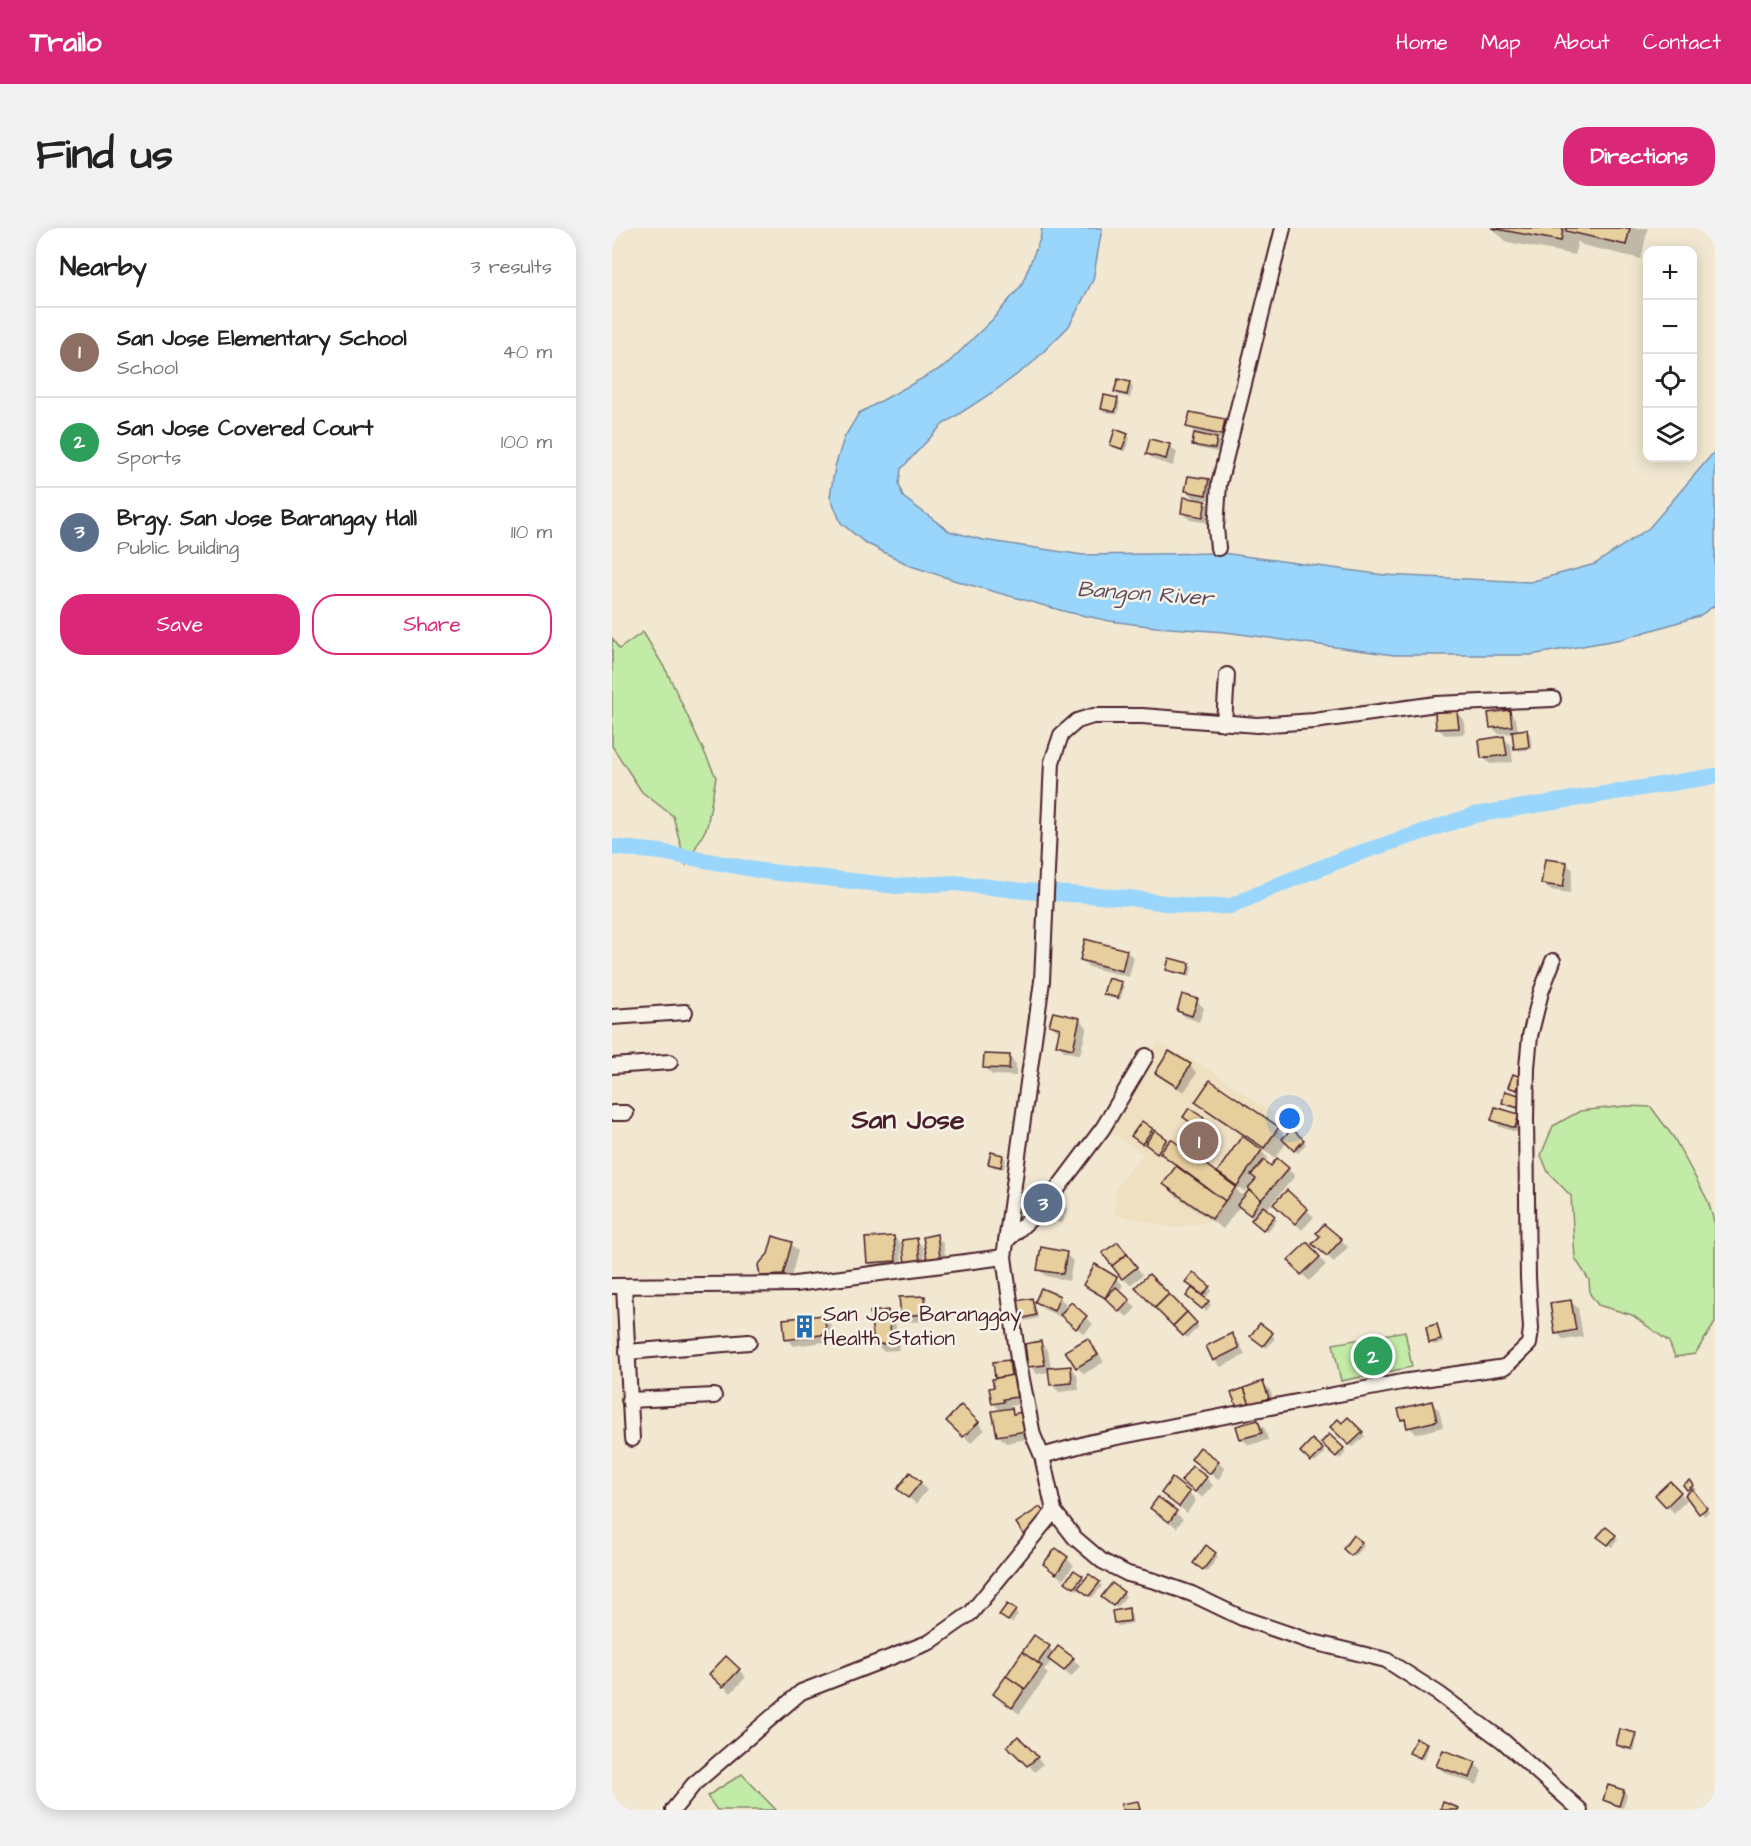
<!DOCTYPE html>
<html lang="en">
<head>
<meta charset="utf-8">
<style>
  :root { --surface:#fff; --page:#f2f2f2; --text:#222; --muted:#767676; --line:#e0e0e0; --accent:#db2777 }
  body { margin:0; font-family:"Architects Daughter",sans-serif; background:var(--page); color:var(--text) }
  .controls { position:absolute; right:18px; top:18px; display:grid; overflow:hidden; border-radius:12px; box-shadow:0 3px 15px #0003 }
  .controls button { width:54px; height:54px; display:grid; place-items:center; padding:0; border:0; border-bottom:2px solid var(--line); background:var(--surface); color:var(--text); font:30px sans-serif }
  .you { position:absolute; left:678px; top:891px; width:21px; height:21px; margin:-15px; border:4px solid #fff; border-radius:50%; background:#1a73e8; box-shadow:0 0 0 9px #1a73e833 }
  .badge { display:grid; place-items:center; width:39px; height:39px; border-radius:50%; background:var(--accent); color:#fff; font-size:20px; font-weight:700 }
  .pin { position:absolute; translate:-50% -50%; border:3px solid #fff; box-shadow:0 2px 6px #0006 }
  .list { margin:0; padding:0; list-style:none }
  h2 { display:flex; justify-content:space-between; align-items:center; height:78px; margin:0; padding:0 24px; font-size:26px }
  h2 small { font-size:20px; font-weight:400; color:var(--muted) }
  .list li { display:grid; grid-template-columns:39px 1fr auto; gap:18px; align-items:center; box-sizing:border-box; height:90px; padding:0 24px; border-top:2px solid var(--line) }
  .list b { display:block; font-size:22px; white-space:nowrap }
  .list p { margin:0; font-size:20px; white-space:nowrap; color:var(--muted) }
  .list em { font-size:20px; font-style:normal; color:var(--muted) }
  .actions { display:flex; gap:12px; padding:18px 24px }
  .actions a { flex:1; padding:14px 0; border:2px solid var(--accent); border-radius:24px; text-align:center; font-size:21px; color:var(--accent) }
  .actions .main { background:var(--accent); color:#fff }
  .icon { flex:none; width:33px; height:33px; fill:none; stroke:currentColor; stroke-width:2; stroke-linecap:round; stroke-linejoin:round }
  .map { position:relative; flex:none; width:1103px; height:1582px; overflow:hidden; border-radius:24px }
  header { display:flex; align-items:center; gap:36px; box-sizing:border-box; height:84px; padding:0 30px; background:var(--accent); color:#fff }
  header strong { font-size:28px }
  nav { display:flex; gap:33px; margin-inline-start:auto; font-size:21px }
  .intro { display:flex; align-items:center; justify-content:space-between; box-sizing:border-box; height:144px; padding:0 36px }
  h1 { margin:0; font-size:42px }
  .button { padding:15px 27px; border-radius:24px; background:var(--accent); color:#fff; font-size:21px; font-weight:700 }
  main { display:flex; gap:36px; padding:0 36px }
  aside { flex:1; background:var(--surface); border-radius:24px; box-shadow:0 3px 15px #0003 }
  .map>svg:first-child { display:block }
  .built { fill:#efe0c2 }
  .green { fill:#c2eba7; stroke:#868569; stroke-width:1.5 }
  .water { fill:#9ad6fb; stroke:#7a8da8; stroke-width:1.5 }
  .shadow { fill:#0003; fill-rule:evenodd }
  .lines { fill:none; stroke-linecap:round; stroke-linejoin:round }
  .canal { stroke:#9ad6fb; stroke-width:16 }
  .building { fill:#e7ce9d; stroke:#4a1f2b; stroke-width:1.5 }
  .minor-casing { stroke:#4a1f2b; stroke-width:18 }
  .minor { stroke:#f7f3e8; stroke-width:14 }
  .labels { text-anchor:middle; dominant-baseline:central; stroke-width:5; stroke-linejoin:round; paint-order:stroke }
  .poi-label { font-size:21px; fill:#4a1f2b; stroke:#f7f3e8; text-anchor:start }
  .water-label { font-size:22px; font-style:italic; fill:#5e4d5f; stroke:#f7f3e8 }
  .district-label { font-size:27px; font-weight:bold; fill:#4a1f2b; stroke:#f7f3e8 }
</style>
</head>
<body>
<header>
<strong>Trailo</strong>
<nav><a>Home</a><a>Map</a><a>About</a><a>Contact</a></nav>
</header>
<div class="intro"><h1>Find us</h1><a class="button">Directions</a></div>
<main>
<aside>
<h2>Nearby<small>3 results</small></h2>
<ul class="list">
<li><span class="badge" style="background:#8d6e63">1</span><div><b>San Jose Elementary School</b><p>School</p></div><em>40 m</em></li>
<li><span class="badge" style="background:#2e9e5b">2</span><div><b>San Jose Covered Court</b><p>Sports</p></div><em>100 m</em></li>
<li><span class="badge" style="background:#5c6f8a">3</span><div><b>Brgy. San Jose Barangay Hall</b><p>Public building</p></div><em>110 m</em></li>
</ul>
<div class="actions"><a class="main">Save</a><a>Share</a></div>
</aside>
<div class="map">
<svg width="1103" height="1582" viewBox="0 0 1103 1582">
  <rect width="100%" height="100%" fill="#f2e8d2"/>
  <filter id="ink" filterUnits="userSpaceOnUse"><feTurbulence type="fractalNoise" baseFrequency=".0167" numOctaves="2"/><feDisplacementMap in="SourceGraphic" scale="12" xChannelSelector="R" yChannelSelector="G"/><feConvolveMatrix kernelMatrix="1 2 1 2 8 2 1 2 1" color-interpolation-filters="sRGB"/></filter>
  <g filter="url(#ink)">
    <path class="built" d="M546,814L599,842L675,896L603,993L560,1000L502,986L504,959L531,926L491,900L534,828Z"/>
    <g class="green">
      <path d="M31,404L55,444L104,549L95,599L74,637L61,588L30,564L0,518V410L7,421Z"/>
      <path d="M1013,878L1039,879L1062,910L1096,973L1103,997V1095L1083,1126L1063,1129L1057,1114L1020,1087L986,1077L978,1066L977,1052L963,1030L959,968L936,944L929,927L941,898L968,883Z"/>
      <path d="M793,1103L800,1139L729,1153L721,1116Z"/>
      <path d="M130,1546L164,1582H105L95,1568Z"/>
    </g>
    <path class="water" d="M430,0H490L481,52L457,98L419,136L384,162L330,197L289,241L287,256L291,269L337,303L371,312L471,327L610,325L772,347L918,354L983,336L1037,300L1103,223V377L1087,388L1010,411L919,427H782L613,404L544,399L498,393L455,384L351,355L299,338L252,314L229,295L218,268L223,239L232,210L247,185L333,138L380,92L409,58L428,11Z"/>
    <g class="shadow">
      <path d="M880,0H1036L1029,31L970,17L966,13L963,27L895,14Z"/>
      <path d="M518,156L521,159L518,170L507,167L504,164Z"/>
      <path d="M505,171L508,174L506,186L494,184L491,181Z"/>
      <path d="M579,185L613,193L620,200L617,213L603,210L608,214L606,224L585,220L582,217L584,206L576,198Z"/>
      <path d="M515,207L518,210L513,224L499,217Z"/>
      <path d="M539,212L558,218L565,225L561,238L542,232L535,225Z"/>
      <path d="M596,253L603,260L601,273L590,271L600,281L598,295L578,292L570,285L585,273L575,263Z"/>
      <path d="M844,484L852,492L853,506L833,507L826,500Z"/>
      <path d="M897,484L904,491L906,503L915,502L918,506L920,521L907,523L903,520L901,505L887,506L880,499Z"/>
      <path d="M891,510L899,517L901,534L878,536L871,529Z"/>
      <path d="M954,635L961,642L958,665L938,662L930,655Z"/>
      <path d="M514,723L522,730L517,749L477,739L470,732Z"/>
      <path d="M577,736L580,739L578,749L559,744L556,741Z"/>
      <path d="M509,755L512,759L508,772L496,769L493,765Z"/>
      <path d="M585,773L592,780L587,794L573,789L566,782Z"/>
      <path d="M468,792L475,799L468,827L452,823L445,816L448,805L439,797Z"/>
      <path d="M397,828L404,836V848L380,847L373,840Z"/>
      <path d="M578,838L585,845L572,864L552,852L545,845Z"/>
      <path d="M908,851L911,854L908,864L898,859Z"/>
      <path d="M913,873L910,883L895,878L891,875Z"/>
      <path d="M585,874L666,900L674,909L680,903L694,916L686,925L675,914L663,930L649,920L648,922L656,930L653,935L659,940L676,941L683,948L654,982L665,992L655,1004L628,978L611,1001L563,967L552,956L565,939L550,925L549,927L535,916L534,918L524,911L530,896L615,954L616,952L607,943L631,908L596,884ZM643,949L645,951L632,969L619,956L620,955L633,964Z"/>
      <path d="M906,887L913,895L910,906L888,899L881,892Z"/>
      <path d="M591,891L594,894L589,901L576,892Z"/>
      <path d="M390,928L394,931L392,941L381,939L378,936Z"/>
      <path d="M675,964L702,989L690,1002L663,976Z"/>
      <path d="M449,974L456,981L450,996L421,984L414,977Z"/>
      <path d="M324,1008L331,1015L335,1036L324,1037L316,1030Z"/>
      <path d="M282,1009L289,1016L290,1039L263,1041L256,1034Z"/>
      <path d="M304,1012L311,1019L314,1040L295,1034Z"/>
      <path d="M729,1012L736,1019L722,1034L709,1023Z"/>
      <path d="M179,1016L186,1023L178,1053L157,1055L150,1047Z"/>
      <path d="M506,1016L531,1047L518,1057L511,1050Z"/>
      <path d="M702,1023L714,1037L697,1053L678,1033Z"/>
      <path d="M454,1026L461,1033L457,1053L434,1048L427,1041Z"/>
      <path d="M537,1048L587,1099L575,1110L526,1059Z"/>
      <path d="M504,1050L511,1057L507,1064L524,1080L515,1089L499,1074V1075L479,1064L499,1075L500,1072L479,1060V1063L473,1057Z"/>
      <path d="M597,1059L600,1062L593,1071L599,1077L594,1083L576,1068L582,1060Z"/>
      <path d="M447,1069L454,1076L450,1086L474,1089L481,1096L472,1106L450,1087L449,1089L431,1081L424,1074Z"/>
      <path d="M313,1070L320,1077V1093L297,1094L290,1087Z"/>
      <path d="M419,1071L422,1075L426,1090L413,1093L410,1090Z"/>
      <path d="M958,1073L966,1080L971,1109L952,1112L945,1105Z"/>
      <path d="M276,1083L283,1091L287,1122L271,1123L264,1116Z"/>
      <path d="M212,1089L219,1096L221,1113L182,1118L175,1111Z"/>
      <path d="M648,1097L663,1110L655,1120L643,1111Z"/>
      <path d="M824,1098L827,1101L831,1115L822,1117L818,1114Z"/>
      <path d="M620,1107L627,1114L633,1127L609,1139L602,1132Z"/>
      <path d="M476,1112L483,1119L492,1134L472,1146L465,1139Z"/>
      <path d="M429,1115L436,1122L439,1141L458,1139L465,1146L467,1162L447,1164L439,1156L438,1144L425,1146L418,1138Z"/>
      <path d="M396,1134L399,1137L401,1150L407,1156L411,1176L398,1178V1181L404,1187L420,1210L394,1215L387,1208L389,1183L382,1176L379,1161H383L387,1151L384,1149Z"/>
      <path d="M651,1155L658,1162L663,1177L630,1184Z"/>
      <path d="M819,1175L827,1182L831,1199L804,1206L790,1191Z"/>
      <path d="M349,1179L373,1202L359,1215L336,1193Z"/>
      <path d="M736,1191L753,1208L741,1219L720,1199L730,1197Z"/>
      <path d="M646,1194L653,1201L656,1212L637,1217L629,1210Z"/>
      <path d="M718,1208L734,1224L728,1231L711,1215Z"/>
      <path d="M700,1213L713,1225L703,1235L690,1224Z"/>
      <path d="M581,1231L606,1234L613,1241L606,1252Z"/>
      <path d="M594,1250L601,1257L591,1270L578,1260Z"/>
      <path d="M308,1255L315,1262L304,1276L294,1267Z"/>
      <path d="M1058,1255L1075,1272L1062,1285L1045,1267Z"/>
      <path d="M1080,1257L1084,1261L1081,1264L1097,1284L1092,1288L1079,1264L1073,1258Z"/>
      <path d="M551,1265H577L584,1272L575,1285Z"/>
      <path d="M546,1271L571,1291L565,1300L540,1280Z"/>
      <path d="M994,1301L1006,1311L1000,1319L990,1312Z"/>
      <path d="M749,1315L752,1318L743,1329L736,1324Z"/>
      <path d="M444,1322L462,1337L451,1352L433,1336Z"/>
      <path d="M603,1326L606,1329L595,1344L586,1338Z"/>
      <path d="M470,1349L473,1353L487,1355L490,1358L480,1370L467,1359L465,1362L458,1357Z"/>
      <path d="M511,1365L514,1368L505,1380L494,1372Z"/>
      <path d="M516,1382L519,1385L521,1395L506,1398L503,1395Z"/>
      <path d="M403,1383L406,1387L400,1395L392,1390Z"/>
      <path d="M423,1409L443,1425L461,1431L468,1438L459,1449L440,1432L432,1443L436,1446L407,1486L383,1466Z"/>
      <path d="M114,1430L134,1449L119,1465L99,1446Z"/>
      <path d="M1023,1506L1026,1509L1022,1523L1009,1520L1005,1516Z"/>
      <path d="M406,1510L431,1536L423,1544L398,1518Z"/>
      <path d="M814,1516L817,1519L811,1532L799,1525Z"/>
      <path d="M863,1536L870,1543L865,1557L833,1545L826,1538Z"/>
      <path d="M997,1559L1012,1564L1015,1567L1011,1580L996,1575L993,1572Z"/>
    </g>
    <g class="lines">
      <path class="canal" d="M0,619L49,624L150,643L285,658L343,655L412,663L517,670L582,679L619,678L666,657L741,627L862,587L1103,548"/>
    </g>
    <g class="building">
      <path d="M879,0H951L949,13Z"/>
      <path d="M954,0H1018L1014,17L954,3Z"/>
      <path d="M506,151L518,154L515,167L502,164Z"/>
      <path d="M492,167L506,170L503,184L489,181Z"/>
      <path d="M578,184L613,191L610,207L574,199Z"/>
      <path d="M503,201L516,206L510,221L498,217Z"/>
      <path d="M582,205L605,210L603,221L580,217Z"/>
      <path d="M538,211L558,216L554,231L534,226Z"/>
      <path d="M576,248L597,251L594,267L573,263Z"/>
      <path d="M571,269L594,273L591,289L569,285Z"/>
      <path d="M898,482L900,498L878,500L876,485Z"/>
      <path d="M845,483L847,500L824,501L823,484Z"/>
      <path d="M915,501L917,519L902,521L900,503Z"/>
      <path d="M892,508L895,527L869,530L867,512Z"/>
      <path d="M933,631L955,634L951,659L929,656Z"/>
      <path d="M473,711L515,722L510,743L468,732Z"/>
      <path d="M557,730L578,735L575,747L554,742Z"/>
      <path d="M496,750L510,754L506,770L491,766Z"/>
      <path d="M570,766L586,771L580,788L565,783Z"/>
      <path d="M441,784L468,790L461,821L444,817L448,800L437,797Z"/>
      <path d="M557,823L579,836L565,859L543,845Z"/>
      <path d="M372,826L398,827L397,841L371,840Z"/>
      <path d="M901,846L909,849L905,862L896,859Z"/>
      <path d="M598,852L667,899L652,920L583,874Z"/>
      <path d="M893,863L911,868L907,880L890,875Z"/>
      <path d="M883,879L907,886L903,900L879,892Z"/>
      <path d="M577,880L592,890L585,899L571,889Z"/>
      <path d="M530,893L541,901L530,916L519,908Z"/>
      <path d="M680,901L692,912L682,923L670,911Z"/>
      <path d="M543,902L555,911L545,925L533,916Z"/>
      <path d="M630,908L650,922L625,958L605,944Z"/>
      <path d="M559,911L624,959L613,973L548,925Z"/>
      <path d="M379,924L391,927L389,939L376,936Z"/>
      <path d="M665,930L677,940L649,972L636,960L644,951L639,947L652,932L659,938Z"/>
      <path d="M564,938L613,973L600,991L551,956Z"/>
      <path d="M419,959L450,972L443,990L412,977Z"/>
      <path d="M637,962L649,971L638,987L625,977Z"/>
      <path d="M675,962L696,981L683,996L661,976Z"/>
      <path d="M651,978L663,988L651,1002L639,992Z"/>
      <path d="M712,996L730,1011L715,1028L700,1016L708,1008L704,1005Z"/>
      <path d="M325,1006L328,1029L315,1031L311,1009Z"/>
      <path d="M161,1008L180,1014L171,1047L148,1048L146,1037L156,1026Z"/>
      <path d="M282,1008L284,1033L255,1035L253,1010Z"/>
      <path d="M305,1010L308,1033L293,1035L290,1012Z"/>
      <path d="M506,1014L515,1026L500,1038L490,1025Z"/>
      <path d="M695,1014L708,1029L689,1047L676,1032Z"/>
      <path d="M429,1019L455,1024L451,1046L425,1042Z"/>
      <path d="M515,1026L525,1039L510,1051L500,1038Z"/>
      <path d="M483,1036L505,1049L493,1070L471,1057Z"/>
      <path d="M581,1044L598,1058L591,1067L573,1054Z"/>
      <path d="M537,1046L557,1066L543,1080L523,1059Z"/>
      <path d="M504,1059L518,1072L507,1084L493,1070Z"/>
      <path d="M429,1060L448,1068L442,1083L423,1074Z"/>
      <path d="M580,1060L597,1073L590,1081L574,1068Z"/>
      <path d="M557,1066L575,1084L561,1098L543,1080Z"/>
      <path d="M313,1068L314,1086L289,1088L287,1069Z"/>
      <path d="M420,1070L424,1087L408,1091L404,1073Z"/>
      <path d="M959,1072L964,1102L943,1106L938,1075Z"/>
      <path d="M459,1074L475,1088L464,1101L448,1087Z"/>
      <path d="M276,1082L280,1115L262,1117L258,1084Z"/>
      <path d="M575,1084L585,1095L571,1108L561,1098Z"/>
      <path d="M212,1087L215,1106L173,1112L171,1091Z"/>
      <path d="M648,1095L661,1105L651,1118L638,1108Z"/>
      <path d="M825,1096L829,1112L817,1115L814,1099Z"/>
      <path d="M620,1105L627,1120L601,1133L594,1118Z"/>
      <path d="M476,1110L486,1127L464,1140L453,1123Z"/>
      <path d="M429,1113L433,1137L416,1139L413,1116Z"/>
      <path d="M397,1132L399,1148L383,1150L381,1134Z"/>
      <path d="M459,1138L460,1155L438,1157L436,1140Z"/>
      <path d="M401,1147L405,1169L391,1171L392,1174L380,1176L377,1160L382,1159L380,1151Z"/>
      <path d="M651,1153L657,1170L638,1177L632,1160Z"/>
      <path d="M632,1160L638,1177L626,1181L619,1165Z"/>
      <path d="M820,1173L825,1193L795,1200L793,1191L789,1192L786,1181Z"/>
      <path d="M349,1177L367,1194L351,1209L334,1193Z"/>
      <path d="M400,1180L401,1186L410,1184L414,1203L385,1208L380,1183Z"/>
      <path d="M736,1189L751,1204L737,1217L718,1199L726,1191L730,1195Z"/>
      <path d="M646,1192L650,1205L628,1211L624,1198Z"/>
      <path d="M717,1206L732,1220L724,1229L709,1215Z"/>
      <path d="M700,1211L711,1221L699,1234L688,1224Z"/>
      <path d="M588,1219L607,1233L598,1246L579,1231Z"/>
      <path d="M580,1238L595,1249L583,1264L569,1253Z"/>
      <path d="M298,1244L309,1254L296,1270L285,1261Z"/>
      <path d="M560,1250L578,1264L567,1279L549,1265Z"/>
      <path d="M1078,1252L1082,1257L1075,1262L1071,1257Z"/>
      <path d="M1058,1253L1069,1264L1054,1279L1043,1267Z"/>
      <path d="M1080,1261L1095,1280L1087,1286L1073,1267Z"/>
      <path d="M546,1269L565,1283L557,1294L538,1280Z"/>
      <path d="M428,1279L436,1290L412,1307L404,1295Z"/>
      <path d="M994,1299L1004,1307L996,1317L985,1309Z"/>
      <path d="M741,1307L750,1314L739,1328L731,1321Z"/>
      <path d="M594,1317L604,1325L591,1342L581,1335Z"/>
      <path d="M444,1320L456,1329L444,1346L431,1336Z"/>
      <path d="M462,1342L471,1348L462,1360L453,1354Z"/>
      <path d="M477,1346L488,1354L477,1368L466,1360Z"/>
      <path d="M500,1355L512,1364L501,1378L489,1369Z"/>
      <path d="M395,1376L404,1382L396,1393L387,1387Z"/>
      <path d="M517,1380L518,1393L502,1395L500,1383Z"/>
      <path d="M422,1407L438,1418L426,1435L410,1424Z"/>
      <path d="M446,1418L462,1430L452,1443L436,1431Z"/>
      <path d="M410,1424L430,1438L413,1461L394,1448Z"/>
      <path d="M114,1428L128,1441L111,1459L97,1446Z"/>
      <path d="M394,1448L413,1461L400,1480L381,1466Z"/>
      <path d="M1008,1501L1024,1505L1019,1521L1004,1517Z"/>
      <path d="M406,1508L426,1529L415,1538L395,1518Z"/>
      <path d="M804,1510L815,1515L808,1530L797,1525Z"/>
      <path d="M831,1522L864,1534L858,1550L824,1538Z"/>
      <path d="M996,1557L1012,1562L1007,1578L991,1572Z"/>
      <path d="M526,1573L528,1582H510L509,1576Z"/>
      <path d="M831,1574L847,1580L846,1582H828Z"/>
    </g>
    <g class="lines">
      <defs>
        <g id="minor">
          <path d="M606,320L604,300L607,256L671,0"/>
          <path d="M612,495L615,447"/>
          <path d="M0,789L73,784"/>
          <path d="M0,838L58,834"/>
          <path d="M0,885H14"/>
          <path d="M440,968L491,900L534,828"/>
          <path d="M394,1013L427,983"/>
          <path d="M392,1029L406,1131L421,1207L430,1228L442,1283L463,1310L490,1333L516,1346L543,1353L580,1366L630,1390L697,1413L774,1432L827,1466L891,1513L968,1582"/>
          <path d="M0,1058L183,1056L392,1029L430,753L440,534L449,507L465,493L481,488H530L645,497L702,493L824,476L941,471"/>
          <path d="M12,1058L20,1211"/>
          <path d="M15,1124L137,1114"/>
          <path d="M17,1172L102,1168"/>
          <path d="M430,1228L480,1214L679,1175L790,1154L893,1139L917,1116L919,1101L916,1050L914,891L915,839L918,808L929,764L941,733"/>
          <path d="M61,1582L82,1556L189,1464L318,1414L359,1385L442,1283"/>
        </g>
      </defs>
      <use href="#minor" class="minor-casing"/>
      <use href="#minor" class="minor"/>
    </g>
  </g>
  <defs>
    <symbol id="building-bare" viewBox="-9 -9 18 18"><path d="M-4-6H4V6H1V3H-1V6H-4ZM-2.5-4.3h1.7v1.8h-1.7ZM.8-4.3h1.7v1.8H.8ZM-2.5-1h1.7V.8h-1.7ZM.8-1h1.7V.8H.8Z" fill="#1f6fb2" stroke="#f7f3e8" stroke-width="2.5" paint-order="stroke"/></symbol>
  </defs>
  <g fill-rule="evenodd">
    <use href="#building-bare" x="176" y="1082" width="33" height="33"/>
  </g>
  <g class="labels">
    <g class="poi-label">
      <text x="211" y="1086">San Jose Baranggay<tspan x="211" dy="24">Health Station</tspan></text>
    </g>
    <g class="water-label">
      <text transform="translate(533 366) rotate(4)">Bangon River</text>
    </g>
    <g class="district-label">
      <text x="296" y="892">San Jose</text>
    </g>
  </g>
</svg>
<div class="controls">
<button>+</button>
<button>−</button>
<button><svg class="icon" aria-label="locate" viewBox="0 0 24 24"><circle cx="12" cy="12" r="6"/><path d="M12 2v4M12 18v4M2 12h4M18 12h4"/></svg></button>
<button><svg class="icon" aria-label="layers" viewBox="0 0 24 24"><path d="M12 4l9 5-9 5-9-5zM3 14l9 5 9-5"/></svg></button>
</div>
<div class="you"></div>
<div class="pin badge" style="left:587px;top:913px;background:#8d6e63">1</div>
<div class="pin badge" style="left:761px;top:1128px;background:#2e9e5b">2</div>
<div class="pin badge" style="left:431px;top:975px;background:#5c6f8a">3</div>
</div>
</main>
</body>
</html>
